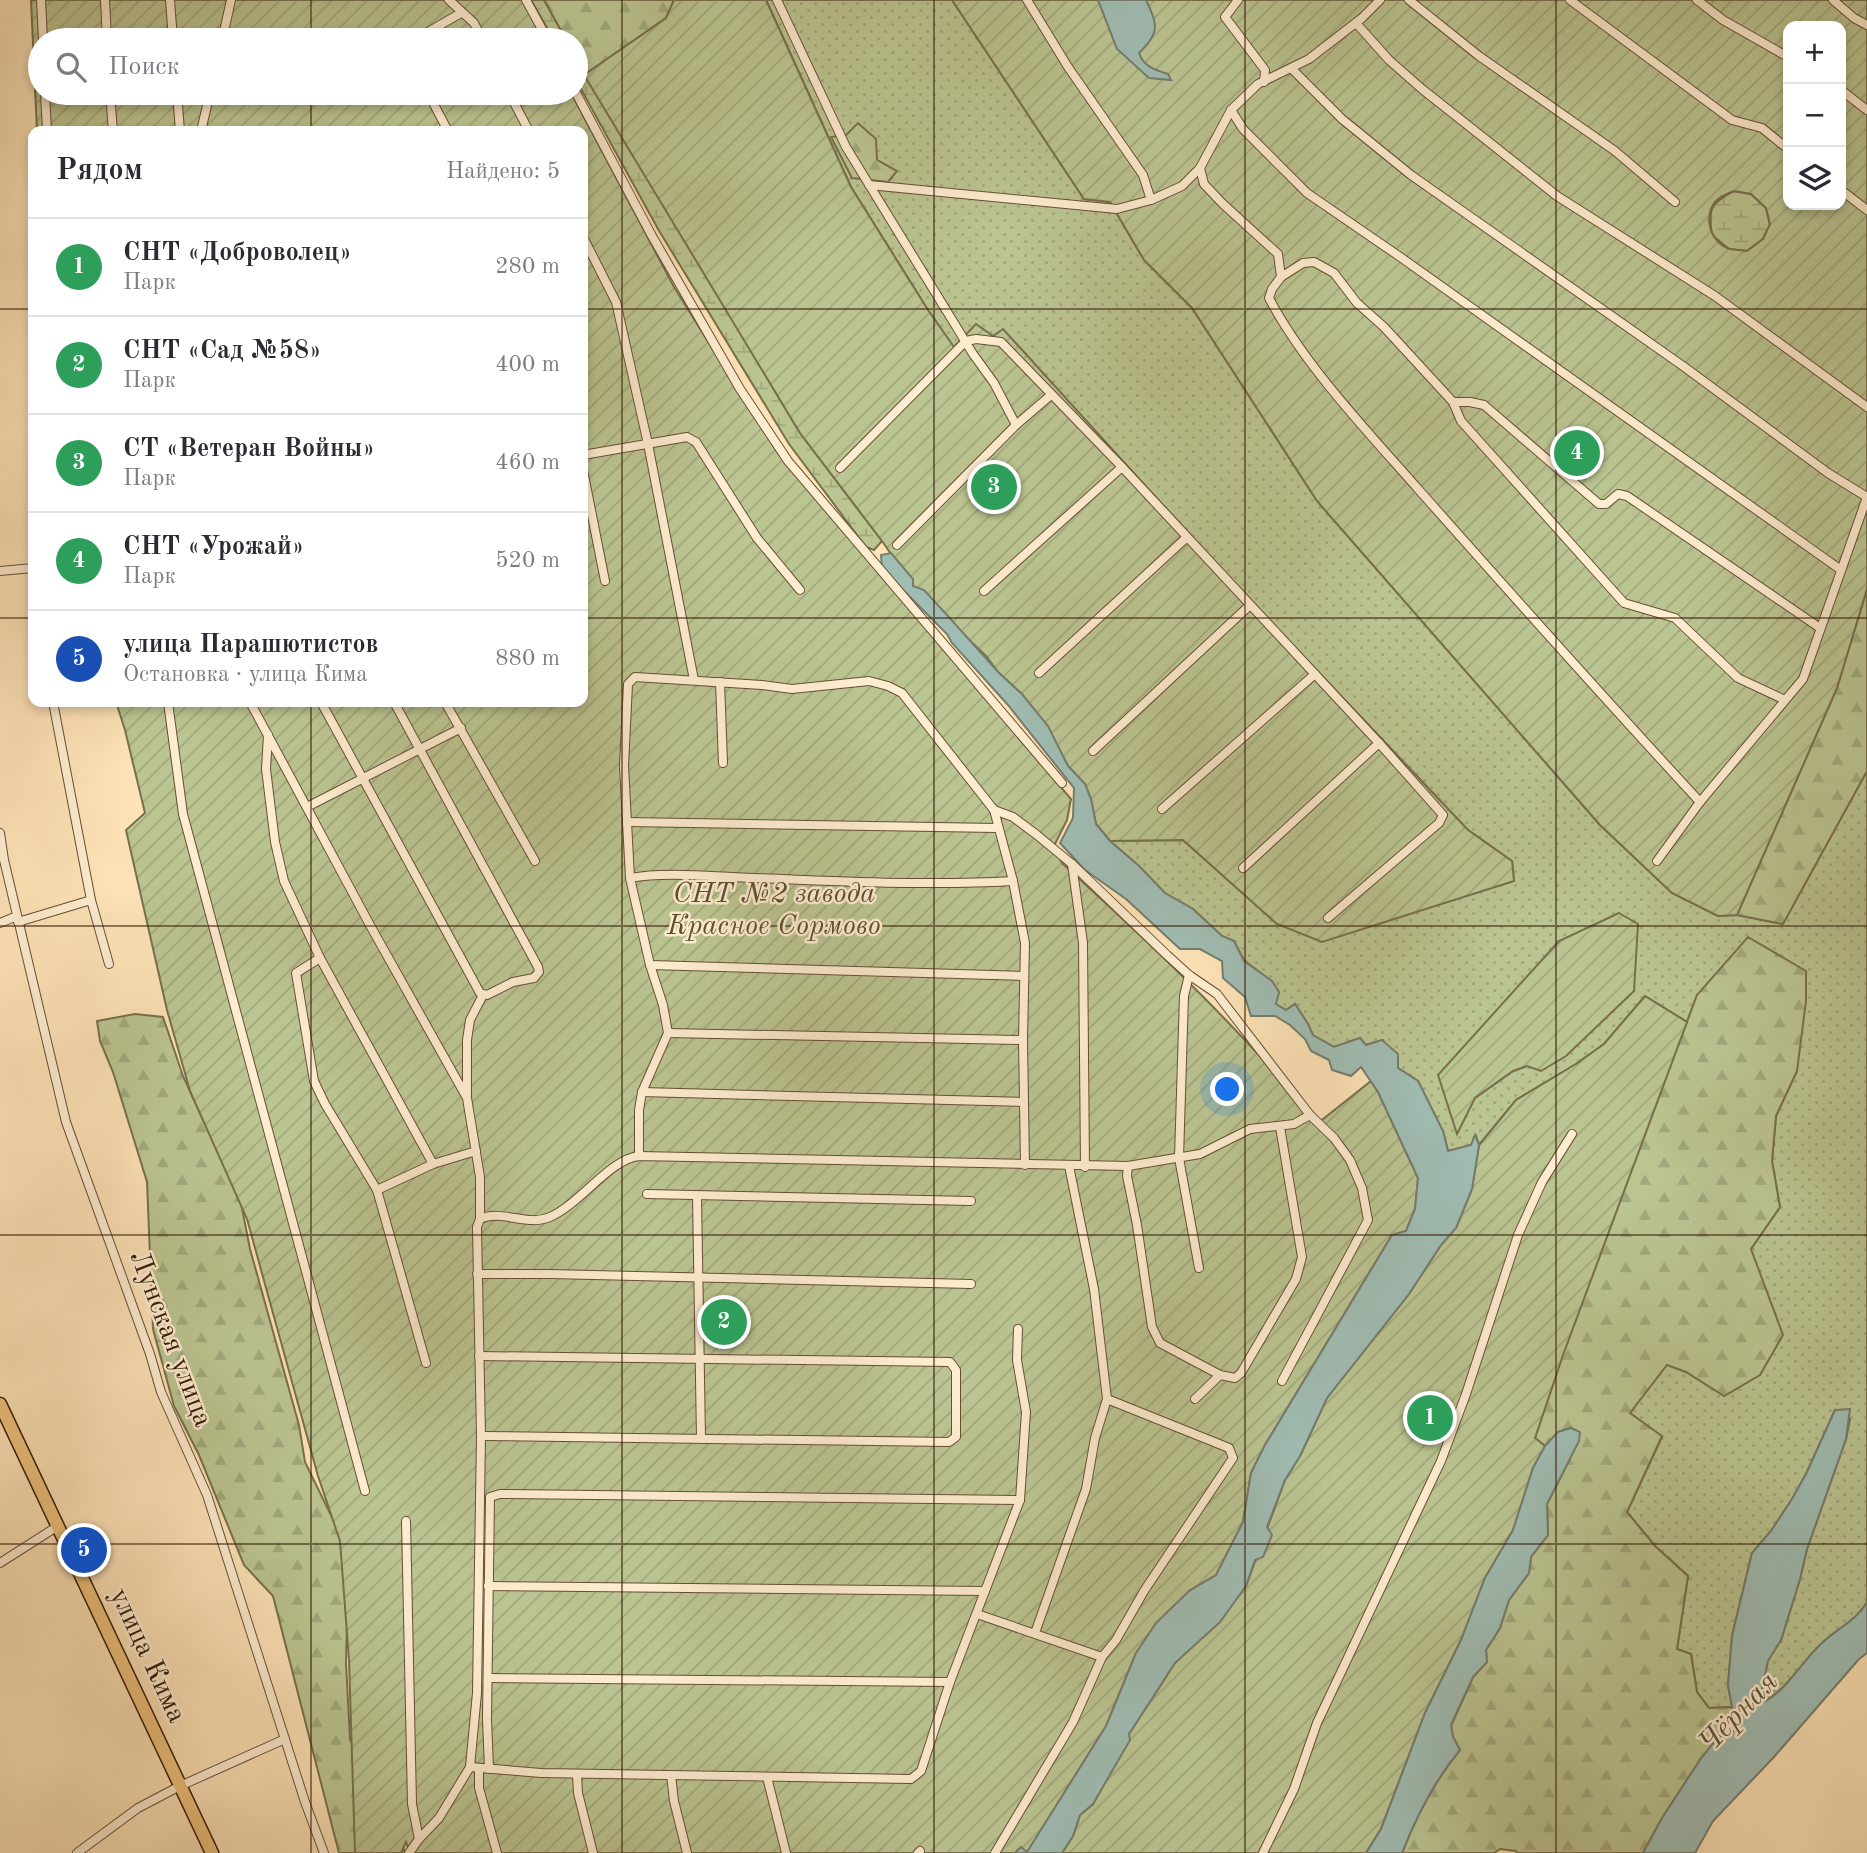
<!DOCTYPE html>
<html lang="ru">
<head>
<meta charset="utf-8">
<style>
  :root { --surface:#fff; --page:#f7f7f7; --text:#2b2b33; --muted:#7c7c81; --line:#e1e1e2; --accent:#2563eb }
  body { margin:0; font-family:"Old Standard TT",serif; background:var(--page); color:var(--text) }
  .controls { position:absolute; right:21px; top:21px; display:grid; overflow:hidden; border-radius:14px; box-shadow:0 4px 10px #0003 }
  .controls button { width:63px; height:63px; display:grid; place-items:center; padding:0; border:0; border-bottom:2px solid var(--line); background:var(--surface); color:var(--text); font:35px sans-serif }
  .you { position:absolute; left:1228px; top:1090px; width:24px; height:24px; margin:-18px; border:5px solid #fff; border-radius:50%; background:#1a73e8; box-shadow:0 0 0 10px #1a73e833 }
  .badge { display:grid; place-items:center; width:46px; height:46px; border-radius:50%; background:var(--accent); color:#fff; font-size:23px; font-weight:700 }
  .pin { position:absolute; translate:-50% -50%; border:4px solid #fff; box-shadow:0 2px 7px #0006 }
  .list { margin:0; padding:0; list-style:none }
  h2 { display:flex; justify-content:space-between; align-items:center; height:91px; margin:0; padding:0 28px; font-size:30px }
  h2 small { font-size:23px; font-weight:400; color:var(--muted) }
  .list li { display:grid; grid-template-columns:46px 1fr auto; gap:21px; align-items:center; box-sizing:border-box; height:98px; padding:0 28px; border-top:2px solid var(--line) }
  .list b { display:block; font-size:26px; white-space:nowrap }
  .list p { margin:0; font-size:23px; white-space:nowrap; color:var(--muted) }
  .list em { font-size:23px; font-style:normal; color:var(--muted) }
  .icon { flex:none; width:38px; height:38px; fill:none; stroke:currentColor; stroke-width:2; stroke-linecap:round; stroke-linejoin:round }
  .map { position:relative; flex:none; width:1867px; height:1853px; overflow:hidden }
  .search { position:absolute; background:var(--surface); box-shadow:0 4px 10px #0003; left:28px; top:28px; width:560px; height:77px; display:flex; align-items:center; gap:18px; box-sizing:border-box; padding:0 24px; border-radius:38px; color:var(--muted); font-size:26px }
  .panel { position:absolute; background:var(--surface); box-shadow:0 4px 10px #0003; left:28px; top:126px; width:560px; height:581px; border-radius:14px }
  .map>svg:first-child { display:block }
  .grass { fill:url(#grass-dots); stroke:#78704c; stroke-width:2; fill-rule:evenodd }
  .forest { fill:url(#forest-firs); stroke:#78704c; stroke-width:2 }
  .wetland { fill:url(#wetland-marsh); stroke:#78704c; stroke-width:2 }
  .garden { fill:url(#garden-furrows); stroke:#78704c; stroke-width:2; fill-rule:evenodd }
  .water { fill:#a0bdb3; stroke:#757d6e; stroke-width:2 }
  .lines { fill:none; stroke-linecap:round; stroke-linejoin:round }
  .street-casing { stroke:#674e33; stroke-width:10 }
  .primary-casing { stroke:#351c07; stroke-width:15 }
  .street { stroke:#feedd0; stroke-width:8 }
  .primary { stroke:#eec27c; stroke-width:12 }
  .grid { fill:none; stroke:#351c07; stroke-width:2; stroke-opacity:0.55 }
  .labels { text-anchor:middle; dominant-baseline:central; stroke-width:5; stroke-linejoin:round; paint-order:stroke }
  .park-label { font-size:28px; font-style:italic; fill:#5d4f31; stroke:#feedd0 }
  .street-label { font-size:28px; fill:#351c07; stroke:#feedd0 }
  .water-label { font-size:30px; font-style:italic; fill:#5a5443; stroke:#feedd0 }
</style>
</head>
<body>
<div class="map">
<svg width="1867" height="1853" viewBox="0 0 1867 1853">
  <defs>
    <pattern id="grass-dots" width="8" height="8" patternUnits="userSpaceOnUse" patternTransform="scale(1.75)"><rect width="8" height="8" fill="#bbc592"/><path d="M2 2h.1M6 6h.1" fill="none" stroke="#a1a97c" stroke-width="1.8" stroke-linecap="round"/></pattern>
    <pattern id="forest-firs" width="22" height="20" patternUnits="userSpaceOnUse" patternTransform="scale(1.75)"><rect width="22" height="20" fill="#bbc592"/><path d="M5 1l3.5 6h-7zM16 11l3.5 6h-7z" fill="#a1a97c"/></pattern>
    <pattern id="wetland-marsh" width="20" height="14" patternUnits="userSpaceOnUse" patternTransform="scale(1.75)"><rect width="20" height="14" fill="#bbc592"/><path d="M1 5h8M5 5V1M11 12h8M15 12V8" fill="none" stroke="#a1a97c"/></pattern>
    <pattern id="garden-furrows" width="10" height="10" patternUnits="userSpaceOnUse" patternTransform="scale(1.75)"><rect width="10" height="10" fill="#bbc592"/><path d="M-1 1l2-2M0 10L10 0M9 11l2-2" fill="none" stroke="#a1a97c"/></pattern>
  </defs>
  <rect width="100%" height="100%" fill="#fde3b7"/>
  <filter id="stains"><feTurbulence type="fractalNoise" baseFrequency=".00286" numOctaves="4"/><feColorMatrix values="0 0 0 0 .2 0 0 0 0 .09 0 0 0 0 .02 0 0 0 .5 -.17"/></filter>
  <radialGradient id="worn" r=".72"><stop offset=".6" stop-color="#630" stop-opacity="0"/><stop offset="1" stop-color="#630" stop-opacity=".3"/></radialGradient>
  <path class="grass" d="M766,0H952L1084,199L1110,202L1144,260L1192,308L1317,501L1600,825L1672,893L1718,916L1737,915L1783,924L1867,771V1602C1857,1620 1834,1631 1819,1646C1801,1664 1788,1687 1766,1701L1760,1698L1767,1661L1781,1640L1800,1579L1807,1549L1846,1439L1850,1419L1835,1410L1806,1474L1792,1499L1771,1531L1752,1553L1732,1636L1728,1685L1732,1707L1709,1708L1697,1692L1691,1654L1677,1649L1688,1576L1655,1546L1627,1512L1662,1437L1630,1413L1667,1364L1686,1372L1724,1395L1751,1249L1780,1207L1772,1161L1776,1116L1797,1071L1697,995L1687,1022L1645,996L1604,1044L1576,1064L1516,1100L1479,1145L1476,1136L1471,1145L1448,1151L1443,1131L1418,1081L1398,1068L1383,1040L1365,1045L1360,1038L1334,1047L1312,1035L1308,1024L1295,1004L1286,1010L1275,1004L1279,992L1272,982L1244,960L1234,941L1222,936L1193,909L1165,893L1139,866L1110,841L1183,840L1277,924L1514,880L1512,861L1468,830L1230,579L1003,330L993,336L954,348L928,310L851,187ZM1638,924L1527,1066L1513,1071L1475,1098Z"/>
  <g class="forest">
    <path d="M544,0H674L666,18L584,75L576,59V40H566Z"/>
    <path d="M858,123L876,139L877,160L897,171L888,182L852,178L831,137L846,135Z"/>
    <path d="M1867,589V771L1783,924L1737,915L1837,688Z"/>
    <path d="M1748,937L1806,971V1001L1797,1071L1776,1116L1772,1161L1780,1207L1751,1249L1783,1335L1760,1375L1724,1396L1686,1372L1667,1365L1630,1413L1662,1436L1627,1512L1655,1546L1688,1576L1677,1649L1691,1654L1697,1692L1709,1708L1732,1707L1740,1724L1734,1731L1718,1737L1700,1760L1662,1818L1643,1853H1517L1516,1851L1500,1849L1494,1853H1402C1416,1817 1435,1780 1460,1750L1453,1737L1451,1726L1473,1677L1487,1662L1486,1650L1500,1628L1509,1600L1529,1573L1531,1557L1548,1535L1547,1504L1568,1463L1571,1428L1558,1432L1545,1446L1535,1438L1563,1354L1697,995Z"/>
    <path d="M135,1014L163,1017L183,1076L203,1120L227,1162L240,1198L250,1249L299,1425L305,1462L343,1540L348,1587L346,1663L350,1739L376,1804L401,1840L405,1853H339L273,1596L244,1565L199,1455L174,1406L153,1329L147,1182L113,1072L100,1041L97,1021Z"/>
  </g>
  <g class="wetland">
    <path d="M531,0H544L566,40H554Z"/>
    <path d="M576,59L800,433L882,541L874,550L866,547L789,444L658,229L576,80Z"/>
    <path d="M1734,191L1751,194L1766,208L1770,225L1763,239L1747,251L1729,249L1712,235C1708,209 1710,203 1734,191Z"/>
  </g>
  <g class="garden">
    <path d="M31,0H522L544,40H40V93H571L674,287L777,452L1071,799L1067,820L1053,848L1063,864C1153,946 1241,1029 1318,1123L1371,1081L1378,1092L1418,1178L1415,1209L1406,1231L1392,1235L1265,1445L1251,1473L1243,1522L1216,1575L1189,1591L1136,1653L1106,1726L1027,1853L1021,1847L1015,1853H410L406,1842L401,1853H355L349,1660L340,1541L318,1476L247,1219L190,1091L167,1010L126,830L145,813L125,730L116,702H583V131H37Z"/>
    <path d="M674,0H766L851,187L928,310L954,347L976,324L993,336L1003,329L1230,579L1468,830L1512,861L1514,881L1322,942L1277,924L1183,840L1110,841L1096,824L1091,799L1085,784L1068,766L1059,749L1022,694L999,673L986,656L913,586L882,541L800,433L584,75L666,18Z"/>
    <path d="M952,0H1867V589L1837,688L1737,915L1718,916L1672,893L1600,825L1317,501L1192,308L1144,260L1110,202L1084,199ZM1788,26H1841V205H1788ZM1734,191L1751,194L1766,208L1770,224L1763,239L1747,251C1741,250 1735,250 1730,249C1709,243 1702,213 1718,199C1722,196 1729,193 1734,191Z"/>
    <path d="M1619,913L1638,924L1634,991L1566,1056L1541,1071L1527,1066L1513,1071L1475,1098L1457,1134L1438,1075L1559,941Z"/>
    <path d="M1645,996L1687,1022L1563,1355L1535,1438L1545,1446L1533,1468L1513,1530L1485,1578L1461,1640L1425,1713L1381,1829L1366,1853H1062L1073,1836L1080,1815L1093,1804L1129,1734L1175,1663L1246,1586L1285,1480L1300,1456L1327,1398L1409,1294L1441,1245L1456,1228L1472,1189L1479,1145L1516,1100L1576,1064L1604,1044Z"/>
  </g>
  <g class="water">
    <path d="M1098,0H1146C1158,25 1160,33 1139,53C1143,66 1155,70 1168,74L1171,80L1149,78L1117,49Z"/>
    <path d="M891,553L913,579V586L924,590L947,615L999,673L1022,694L1048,726L1068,766L1085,784L1091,799L1096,824L1110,841L1139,866L1165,893L1193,909L1222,936L1234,941L1244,961L1272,981L1279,992L1276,1004L1286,1010L1295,1004L1308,1024L1313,1035L1334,1047L1360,1038L1366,1045L1382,1040L1398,1054V1068L1418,1081L1443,1131L1448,1151L1471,1145L1475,1135L1479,1145L1472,1189L1456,1228L1441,1245L1409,1294L1327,1398L1300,1456L1285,1480L1267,1527L1272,1535L1263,1557L1255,1560L1246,1586L1220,1622L1175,1663L1129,1734L1130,1740L1093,1804L1080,1815L1073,1836L1062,1853H1015L1021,1847L1027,1852L1106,1726L1136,1653L1156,1623L1189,1591L1216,1575L1243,1522L1251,1473L1265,1445L1392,1235L1406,1231L1415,1209L1418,1178L1378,1092L1361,1067L1351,1076L1332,1070L1329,1060L1311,1051L1305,1039L1290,1025L1275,1016H1251L1245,997L1223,978L1222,961L1200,949H1180L1126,899L1085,870L1060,843L1073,818L1074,788L1008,705L952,643L947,634L882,569L881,555Z"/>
    <path d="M1850,1409L1846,1439L1807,1549L1800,1579L1781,1640L1768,1661L1760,1698L1766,1701C1790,1686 1802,1661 1823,1642C1837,1629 1858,1619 1867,1602V1653L1859,1659L1774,1757L1713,1821L1695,1853H1643L1662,1818L1700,1760L1718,1737L1734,1731L1739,1724L1732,1707L1728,1685L1732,1636L1752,1553L1771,1531L1792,1499L1806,1474L1835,1410Z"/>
    <path d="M1571,1428L1580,1432L1579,1441L1547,1504L1548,1535L1531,1557L1529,1573L1509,1600L1500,1628L1486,1650L1487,1662L1473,1677L1451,1725L1453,1737L1460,1750C1435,1780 1416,1817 1402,1853H1366L1381,1829L1425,1713L1461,1640L1485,1578L1513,1530L1533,1468L1545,1446L1558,1432Z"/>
  </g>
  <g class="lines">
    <defs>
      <g id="street">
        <path d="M41,0L43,40"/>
        <path d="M105,0L107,40"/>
        <path d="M170,0L173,40"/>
        <path d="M449,0L474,23L483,40"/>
        <path d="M526,0L548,40"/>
        <path d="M777,0L846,147L973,354L994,383L1016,425"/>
        <path d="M1027,0L1068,67L1143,175L1151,200"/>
        <path d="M1238,0L1225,17L1265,70L1264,82"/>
        <path d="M1409,0L1479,56L1615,151L1675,202"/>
        <path d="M1570,0L1732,120L1762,128L1788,149"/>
        <path d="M1697,0L1723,20L1788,57"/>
        <path d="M1833,0L1854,18L1867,25"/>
        <path d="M1356,23L1389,60L1422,89L1557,196L1715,296L1867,407"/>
        <path d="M222,40L231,0"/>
        <path d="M414,40L461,13"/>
        <path d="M1292,69L1342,119L1411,175L1683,366L1828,473L1867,497"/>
        <path d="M1841,90L1867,110"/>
        <path d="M45,93L47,131"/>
        <path d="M110,93L113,131"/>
        <path d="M177,93L180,131"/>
        <path d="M428,93L448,131"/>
        <path d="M509,93L529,131"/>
        <path d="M576,93L652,236L740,389L788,461L1062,783"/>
        <path d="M1231,110L1243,129L1307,193L1396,254L1841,570"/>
        <path d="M201,131L210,93"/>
        <path d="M1200,168L1204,184L1223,204L1278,254L1281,277L1272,289L1269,298C1304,365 1369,433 1419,490C1512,595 1605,699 1700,802"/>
        <path d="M869,185L1117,209L1151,200L1182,186L1200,168L1231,110L1258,84L1309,59L1362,18L1380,0"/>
        <path d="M1841,190L1867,210"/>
        <path d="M583,237L616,302L648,444L694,680"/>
        <path d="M1281,277L1303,263L1314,262L1334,273L1357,303L1384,327L1453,402H1470L1484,405L1599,504H1606L1618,494L1627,496L1820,628"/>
        <path d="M1453,402L1461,421L1624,603L1675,618L1738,678L1785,700"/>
        <path d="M583,455L687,437L696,442L757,538L800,590"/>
        <path d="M840,468L966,341L976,339L1001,342L1122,467L1379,743L1443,815L1439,823L1328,918"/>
        <path d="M583,470L605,581"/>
        <path d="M897,545L1016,425L1051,395"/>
        <path d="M0,571L33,568"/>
        <path d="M984,591L1122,467"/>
        <path d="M1039,673L1186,538"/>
        <path d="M720,682L723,763"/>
        <path d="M53,702L91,900L109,964"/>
        <path d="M168,702L183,814L365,1491"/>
        <path d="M250,702L371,927L467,1098L480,1177V1219"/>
        <path d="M321,702L480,993L487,995L513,982L534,978L539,972L538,967L394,702"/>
        <path d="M445,702L535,861"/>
        <path d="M268,735L266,769L275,842L284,881L320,958L433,1164"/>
        <path d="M1093,751L1249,606"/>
        <path d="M307,807L461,728"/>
        <path d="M1162,809L1315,674"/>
        <path d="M994,810L1013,817L1037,835L1072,864L1167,955L1189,975L1217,994L1310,1115L1334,1138L1350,1160L1362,1188L1368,1220L1282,1381"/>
        <path d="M627,822L997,828"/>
        <path d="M0,833L4,860L66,1122L150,1354L161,1392L207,1495L305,1802L324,1853"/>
        <path d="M1657,861L1700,802L1803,679L1867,497"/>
        <path d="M1072,864L1083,943L1085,1167"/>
        <path d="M1243,868L1379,743"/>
        <path d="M630,878C666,871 717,877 754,878C841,881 927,886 1013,881"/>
        <path d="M18,922L91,900"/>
        <path d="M0,923L17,916"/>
        <path d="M320,958L296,973L314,1081L325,1104L377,1190L426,1363"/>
        <path d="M650,965L1023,976"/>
        <path d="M1189,975L1184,996L1179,1158L1199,1268"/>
        <path d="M668,1033L1023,1040"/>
        <path d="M642,1092L1024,1102"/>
        <path d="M467,1094V1040L470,1020L483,995"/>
        <path d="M639,1156V1110L642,1092L668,1033L663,1005L650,965L630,878L624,766L628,684L635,677L762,685L792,689L869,681L888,686L902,693L994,810L1013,881L1025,943L1023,1040L1025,1165"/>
        <path d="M1128,1166L1127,1176L1137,1225L1152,1327L1160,1343L1220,1375L1235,1378L1241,1373L1296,1279L1302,1257L1280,1127"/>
        <path d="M377,1190L433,1164L476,1151"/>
        <path d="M647,1194L971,1201"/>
        <path d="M697,1196L701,1439"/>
        <path d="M477,1274H550L971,1284"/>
        <path d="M479,1356L950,1362L956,1370V1437L949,1442L481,1436"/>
        <path d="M1195,1399L1220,1375"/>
        <path d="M406,1521L412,1804L419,1839"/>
        <path d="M0,1563L58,1526"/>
        <path d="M488,1586L985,1591"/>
        <path d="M977,1614L1102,1657L1073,1722L995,1853"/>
        <path d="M1035,1633L1086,1489L1095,1438L1107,1399L1094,1289L1069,1166"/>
        <path d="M1102,1657L1116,1640L1144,1591L1233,1458L1229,1448L1107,1399"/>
        <path d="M488,1678L950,1682"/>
        <path d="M470,1767L541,1773L911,1779L921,1771L950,1682L1020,1500L1026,1412L1017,1360L1018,1329"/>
        <path d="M479,1768V1788L497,1853"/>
        <path d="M489,1769L487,1719L490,1497L500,1494L1020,1500"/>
        <path d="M577,1774L578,1793L593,1853"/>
        <path d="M671,1775L674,1801L687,1853"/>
        <path d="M767,1777L786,1853"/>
        <path d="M77,1853L138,1808L180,1786L285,1739"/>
        <path d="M409,1853L419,1839L439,1818L470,1767L477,1693L481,1436L477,1227L480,1219C502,1209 527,1227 550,1217C580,1204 610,1159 639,1156L1128,1166L1200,1154L1250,1129L1294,1124L1310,1115"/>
        <path d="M918,1853L920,1851"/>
        <path d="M1263,1853L1294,1789L1317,1723L1441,1461L1466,1394L1518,1235L1542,1182L1572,1134"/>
      </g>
      <path id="primary" d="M0,1404L212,1853"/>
    </defs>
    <use href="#street" class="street-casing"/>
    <use href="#primary" class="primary-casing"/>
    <use href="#street" class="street"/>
    <use href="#primary" class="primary"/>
  </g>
  <path class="grid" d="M311,0V40M622,0V1853M934,0V1853M1245,0V1853M1556,0V1853M311,93V131M0,309H33M583,309H1867M0,618H33M583,618H1867M311,702V1853M0,926H1867M0,1235H1867M0,1544H1867"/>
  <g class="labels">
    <g class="park-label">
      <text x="774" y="895">СНТ №2 завода<tspan x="774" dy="32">Красное Сормово</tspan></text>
    </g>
    <g class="street-label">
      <text transform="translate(170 1339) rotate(69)">Лунская улица</text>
      <text transform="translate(147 1656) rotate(65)">улица Кима</text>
    </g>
    <g class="water-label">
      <text transform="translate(1739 1713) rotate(-46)">Чёрная</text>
    </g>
  </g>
  <rect width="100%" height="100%" filter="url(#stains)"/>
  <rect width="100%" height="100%" fill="url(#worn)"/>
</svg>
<div class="controls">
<button>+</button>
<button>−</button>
<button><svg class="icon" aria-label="layers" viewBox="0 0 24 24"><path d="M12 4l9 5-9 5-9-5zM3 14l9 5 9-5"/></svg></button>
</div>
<div class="you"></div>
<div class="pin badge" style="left:1430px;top:1418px;background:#2e9e5b">1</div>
<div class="pin badge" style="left:724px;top:1322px;background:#2e9e5b">2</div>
<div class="pin badge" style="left:994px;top:487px;background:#2e9e5b">3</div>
<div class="pin badge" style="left:1577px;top:453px;background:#2e9e5b">4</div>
<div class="pin badge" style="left:84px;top:1550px;background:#1a4fb4">5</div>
<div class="search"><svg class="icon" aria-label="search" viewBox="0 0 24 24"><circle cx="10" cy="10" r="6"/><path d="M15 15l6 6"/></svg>Поиск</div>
<section class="panel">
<h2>Рядом<small>Найдено: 5</small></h2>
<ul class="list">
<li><span class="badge" style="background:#2e9e5b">1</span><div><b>СНТ «Доброволец»</b><p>Парк</p></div><em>280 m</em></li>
<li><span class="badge" style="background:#2e9e5b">2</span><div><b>СНТ «Сад №58»</b><p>Парк</p></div><em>400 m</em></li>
<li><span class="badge" style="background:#2e9e5b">3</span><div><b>СТ «Ветеран Войны»</b><p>Парк</p></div><em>460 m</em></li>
<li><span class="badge" style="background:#2e9e5b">4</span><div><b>СНТ «Урожай»</b><p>Парк</p></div><em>520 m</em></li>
<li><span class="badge" style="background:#1a4fb4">5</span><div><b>улица Парашютистов</b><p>Остановка · улица Кима</p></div><em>880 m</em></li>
</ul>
</section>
</div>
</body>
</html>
